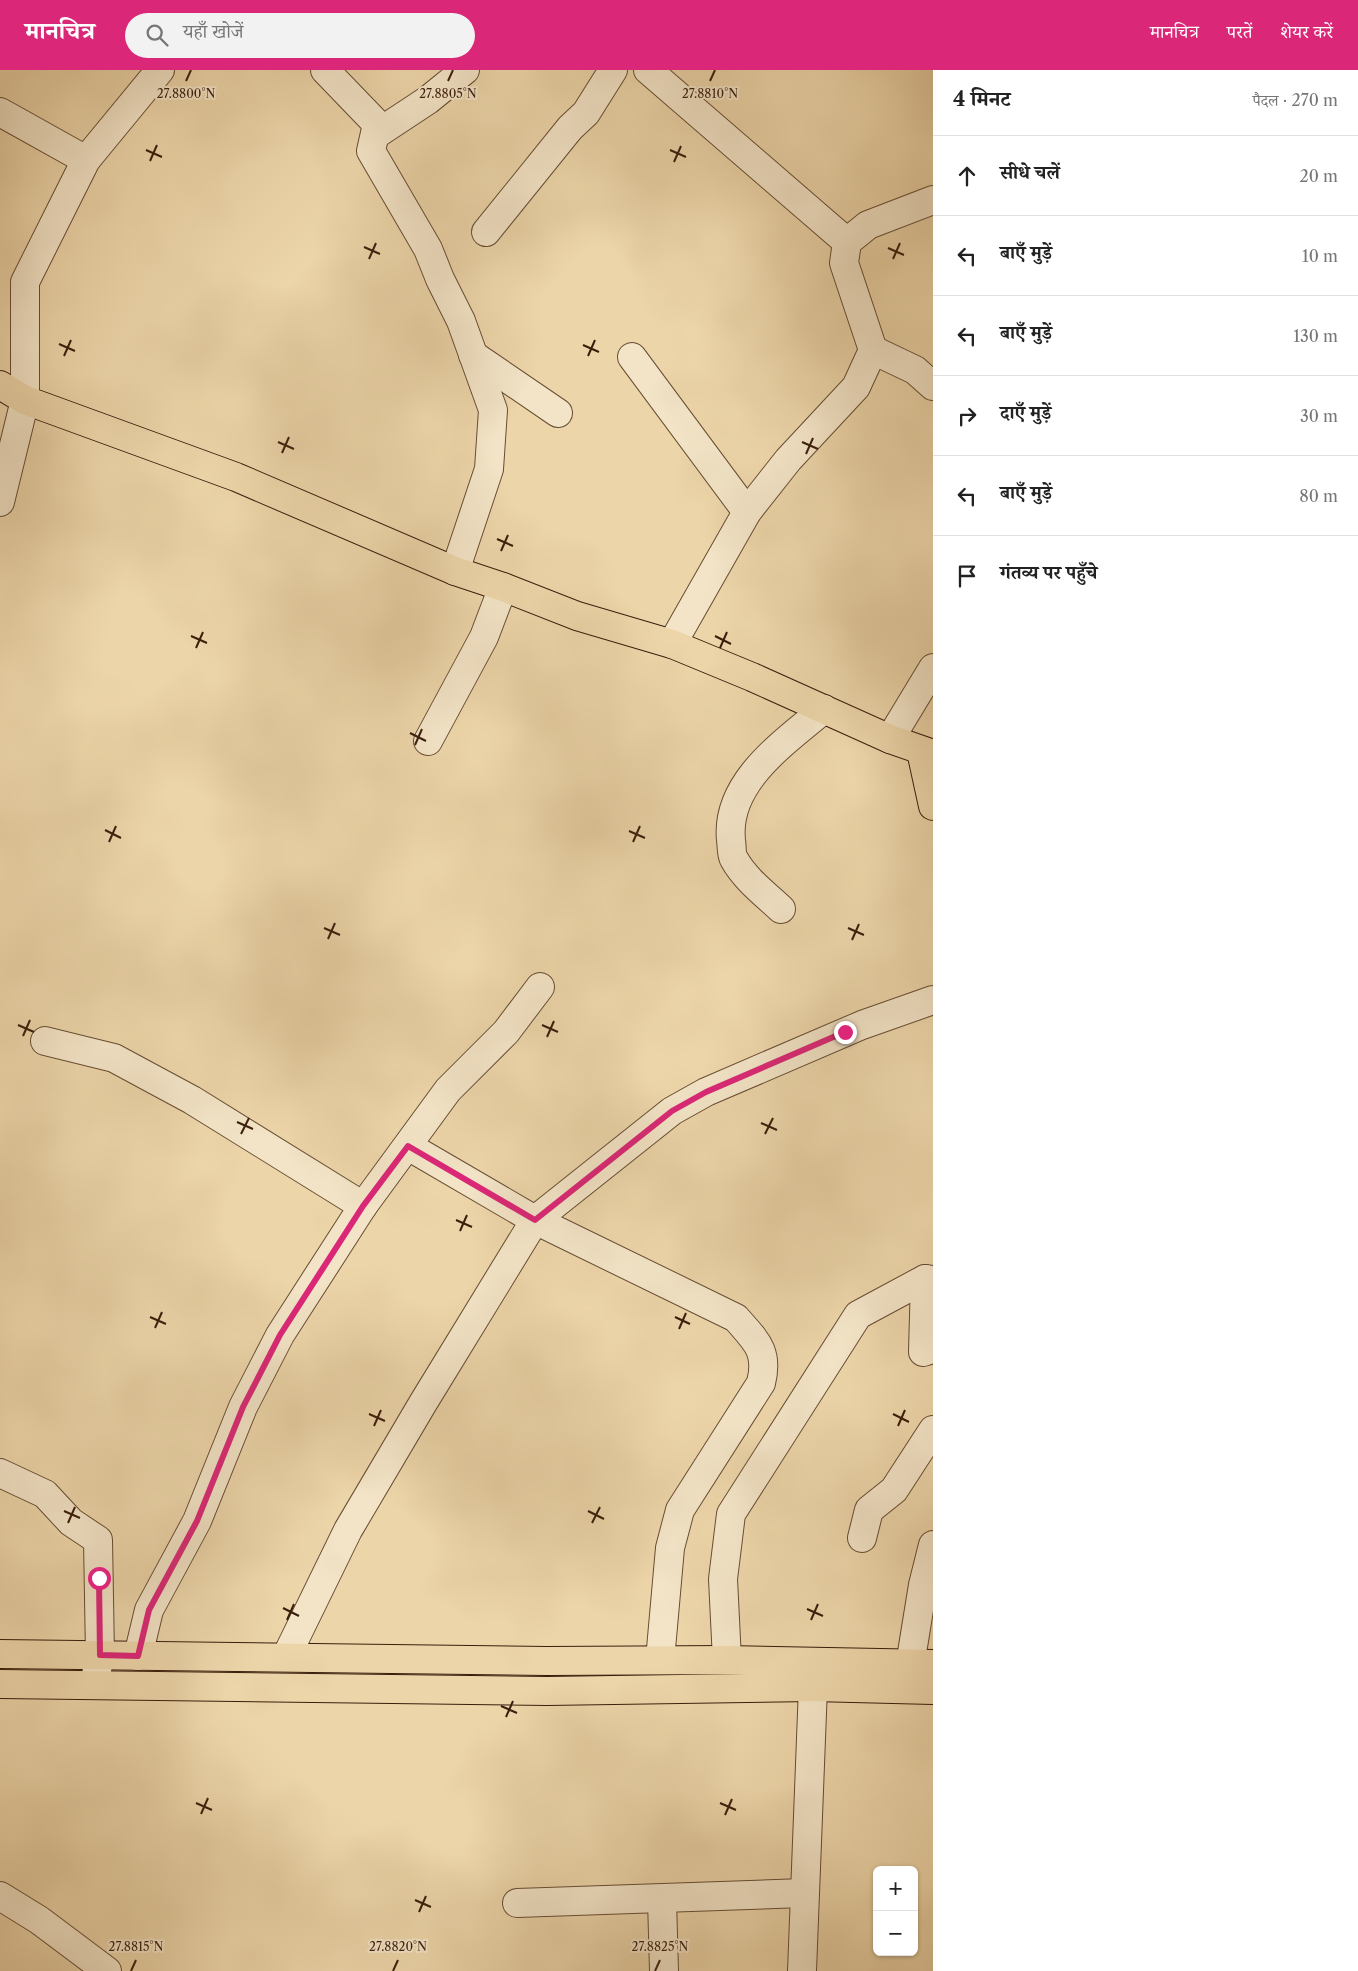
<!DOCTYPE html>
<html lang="hi">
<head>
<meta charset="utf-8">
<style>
  :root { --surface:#fff; --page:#f2f2f2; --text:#222; --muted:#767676; --line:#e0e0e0; --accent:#db2777 }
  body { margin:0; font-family:"Libre Caslon Text","Noto Serif Devanagari",serif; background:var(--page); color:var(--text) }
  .controls { position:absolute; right:15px; bottom:15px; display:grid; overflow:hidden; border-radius:8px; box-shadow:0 1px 4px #0004 }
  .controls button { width:45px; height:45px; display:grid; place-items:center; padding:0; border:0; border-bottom:1px solid var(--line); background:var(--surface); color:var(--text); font:25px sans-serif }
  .stop { position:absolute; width:15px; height:15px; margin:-11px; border:4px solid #db2777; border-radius:50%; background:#fff }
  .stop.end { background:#db2777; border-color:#fff; box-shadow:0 1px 5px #0008 }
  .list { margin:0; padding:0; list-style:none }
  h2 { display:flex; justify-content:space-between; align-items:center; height:65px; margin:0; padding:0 20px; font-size:21px }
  h2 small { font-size:16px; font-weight:400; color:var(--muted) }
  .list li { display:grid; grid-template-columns:32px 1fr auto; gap:15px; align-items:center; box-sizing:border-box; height:80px; padding:0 20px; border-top:1px solid var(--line) }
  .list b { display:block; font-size:19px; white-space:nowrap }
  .list em { font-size:16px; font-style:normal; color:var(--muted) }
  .icon { flex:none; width:28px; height:28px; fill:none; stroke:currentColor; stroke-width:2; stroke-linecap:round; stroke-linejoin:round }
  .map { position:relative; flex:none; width:933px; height:1901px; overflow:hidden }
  header { display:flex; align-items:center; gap:30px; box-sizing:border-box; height:70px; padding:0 25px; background:var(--accent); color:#fff }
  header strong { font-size:24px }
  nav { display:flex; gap:28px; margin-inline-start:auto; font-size:18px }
  .search { width:350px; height:45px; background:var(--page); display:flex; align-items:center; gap:12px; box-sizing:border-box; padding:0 18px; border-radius:28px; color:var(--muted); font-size:19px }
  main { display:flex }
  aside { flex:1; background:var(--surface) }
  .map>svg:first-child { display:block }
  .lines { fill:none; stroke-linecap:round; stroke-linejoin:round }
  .minor-casing { stroke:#664c33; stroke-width:30 }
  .major-casing { stroke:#3a1e0c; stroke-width:30 }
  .minor { stroke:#f3e4c7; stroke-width:28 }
  .major { stroke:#ecd5a9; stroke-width:28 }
  .route { stroke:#db2777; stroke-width:6 }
  .ticks { fill:none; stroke:#3a1e0c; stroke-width:2 }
  .ticks-label { font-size:12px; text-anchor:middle; fill:#3a1e0c; stroke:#f3e4c7; stroke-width:4; stroke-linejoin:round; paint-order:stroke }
</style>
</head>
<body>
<header>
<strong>मानचित्र</strong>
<div class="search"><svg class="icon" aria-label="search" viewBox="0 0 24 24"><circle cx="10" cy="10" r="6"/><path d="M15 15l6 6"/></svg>यहाँ खोजें</div>
<nav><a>मानचित्र</a><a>परतें</a><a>शेयर करें</a></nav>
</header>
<main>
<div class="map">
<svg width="933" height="1901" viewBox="0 0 933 1901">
  <rect width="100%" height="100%" fill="#ecd5a9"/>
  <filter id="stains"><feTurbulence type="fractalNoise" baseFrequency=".004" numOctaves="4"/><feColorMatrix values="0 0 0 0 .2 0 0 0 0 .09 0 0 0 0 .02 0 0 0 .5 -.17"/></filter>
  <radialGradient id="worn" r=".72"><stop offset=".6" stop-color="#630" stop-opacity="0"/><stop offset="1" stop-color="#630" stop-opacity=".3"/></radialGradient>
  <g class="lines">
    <defs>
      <g id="minor">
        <path d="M325,0L377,54L371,81L428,179L440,209L461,251L493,340L489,399L455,501"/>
        <path d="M648,0L847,172"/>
        <path d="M0,42L86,90"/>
        <path d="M375,65L428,30L465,0"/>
        <path d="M486,162L570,58L586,43L613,0"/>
        <path d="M873,280L915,300L933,316"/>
        <path d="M473,285L558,343"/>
        <path d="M632,287L747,442"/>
        <path d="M0,432L25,330V212L86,90L160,0"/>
        <path d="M672,574L747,442L788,390L856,317L873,280L844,193L847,172L868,155L933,130"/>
        <path d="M890,669L933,598"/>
        <path d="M428,671L484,567L503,517"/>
        <path d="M781,839C765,824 745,809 734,789C731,784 732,776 731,770C725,712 785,672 824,639"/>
        <path d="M45,971L114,988L192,1030L363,1136"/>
        <path d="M408,1076L535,1150L736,1248C756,1271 769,1281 761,1313L680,1440L670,1478L660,1590"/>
        <path d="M933,1210L925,1209L923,1282L933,1279"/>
        <path d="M0,1403L45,1424L71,1452L98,1470L100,1585L94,1615"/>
        <path d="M862,1468L869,1440L894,1420L933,1360"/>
        <path d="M138,1586L149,1540L197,1451L243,1337L280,1265L363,1136L448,1020L506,962L540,917"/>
        <path d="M286,1587L348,1460L423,1333L535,1150L672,1041L706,1022L862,955L933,930"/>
        <path d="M727,1590L723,1509L731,1444L858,1245L925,1209"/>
        <path d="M910,1595L923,1515L933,1475"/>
        <path d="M0,1826L39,1850L107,1901"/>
        <path d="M662,1829L664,1901"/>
        <path d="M517,1833L804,1823"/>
        <path d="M802,1901L813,1617"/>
      </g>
      <g id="major">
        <path d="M0,315L25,330L236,407L455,501L503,517L577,546L672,574L752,607L890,669L933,684"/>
        <path d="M921,681L933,736"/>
        <path d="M0,1584L547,1591L727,1590L933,1594"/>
        <path d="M0,1614L547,1621L813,1617L933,1620"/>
      </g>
    </defs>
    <use href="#minor" class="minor-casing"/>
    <use href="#major" class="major-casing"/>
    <use href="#minor" class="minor"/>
    <use href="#major" class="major"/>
  </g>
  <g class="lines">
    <path class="route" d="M99,1508L100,1585L138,1586L149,1540L197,1451L243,1337L280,1265L363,1136L408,1076L535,1150L672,1041L706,1022L845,962"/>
  </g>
  <path class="ticks" d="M186,11L191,0M448,11L453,0M710,11L715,0M146,80L162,87M670,80L686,87M150,91L157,75M674,92L681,76M364,177L380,184M888,178L904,185M369,189L376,173M893,189L900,173M59,274L75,281M583,275L599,282M64,286L71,270M588,286L595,270M278,372L294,379M802,372L818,379M282,383L289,367M806,384L813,368M497,469L513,476M501,481L508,465M191,566L207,573M715,566L731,574M196,578L203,562M720,578L727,562M410,663L426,671M415,675L422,659M105,760L121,768M629,761L645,768M109,772L116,756M633,772L640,756M324,858L340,865M848,858L864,865M328,869L335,853M852,870L859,854M18,955L34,962M542,955L558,962M23,966L30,950M547,967L554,951M237,1052L253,1059M761,1053L777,1060M241,1064L249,1048M765,1064L773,1048M456,1150L472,1157M460,1161L467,1145M150,1247L166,1254M675,1247L690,1254M155,1258L162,1242M679,1259L686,1243M369,1344L385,1351M893,1344L909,1352M374,1356L381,1340M898,1356L905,1340M64,1441L80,1448M588,1441L604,1449M68,1453L75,1437M592,1453L600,1437M283,1538L299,1546M807,1539L823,1546M287,1550L294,1534M811,1550L818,1534M501,1636L517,1643M506,1647L513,1631M196,1733L212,1740M720,1733L736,1740M201,1744L208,1728M725,1745L732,1729M415,1830L431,1837M419,1842L426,1826M131,1901L136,1890M393,1901L398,1890M655,1901L660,1890"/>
  <g class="ticks-label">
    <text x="186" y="28">27.8800°N</text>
    <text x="710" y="28">27.8810°N</text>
    <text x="448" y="28">27.8805°N</text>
    <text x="136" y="1881">27.8815°N</text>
    <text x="398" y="1881">27.8820°N</text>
    <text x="660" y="1881">27.8825°N</text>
  </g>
  <rect width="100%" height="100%" filter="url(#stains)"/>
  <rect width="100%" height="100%" fill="url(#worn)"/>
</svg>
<div class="controls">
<button>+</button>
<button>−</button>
</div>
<div class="stop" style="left:99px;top:1508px"></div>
<div class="stop end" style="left:845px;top:962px"></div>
</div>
<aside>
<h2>4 मिनट<small>पैदल · 270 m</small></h2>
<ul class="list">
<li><svg class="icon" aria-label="ahead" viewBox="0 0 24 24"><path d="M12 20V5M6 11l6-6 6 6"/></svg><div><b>सीधे चलें</b></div><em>20 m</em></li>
<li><svg class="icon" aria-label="left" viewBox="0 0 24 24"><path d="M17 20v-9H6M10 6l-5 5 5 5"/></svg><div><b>बाएँ मुड़ें</b></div><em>10 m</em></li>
<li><svg class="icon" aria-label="left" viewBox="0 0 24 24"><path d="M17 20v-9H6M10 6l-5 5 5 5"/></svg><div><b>बाएँ मुड़ें</b></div><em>130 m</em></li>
<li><svg class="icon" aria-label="right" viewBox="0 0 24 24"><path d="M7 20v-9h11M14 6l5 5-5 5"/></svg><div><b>दाएँ मुड़ें</b></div><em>30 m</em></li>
<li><svg class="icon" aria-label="left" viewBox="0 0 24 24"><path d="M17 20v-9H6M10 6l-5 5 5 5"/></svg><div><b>बाएँ मुड़ें</b></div><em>80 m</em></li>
<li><svg class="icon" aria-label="arrive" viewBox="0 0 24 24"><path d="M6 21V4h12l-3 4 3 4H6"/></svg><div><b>गंतव्य पर पहुँचे</b></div></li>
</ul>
</aside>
</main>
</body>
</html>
